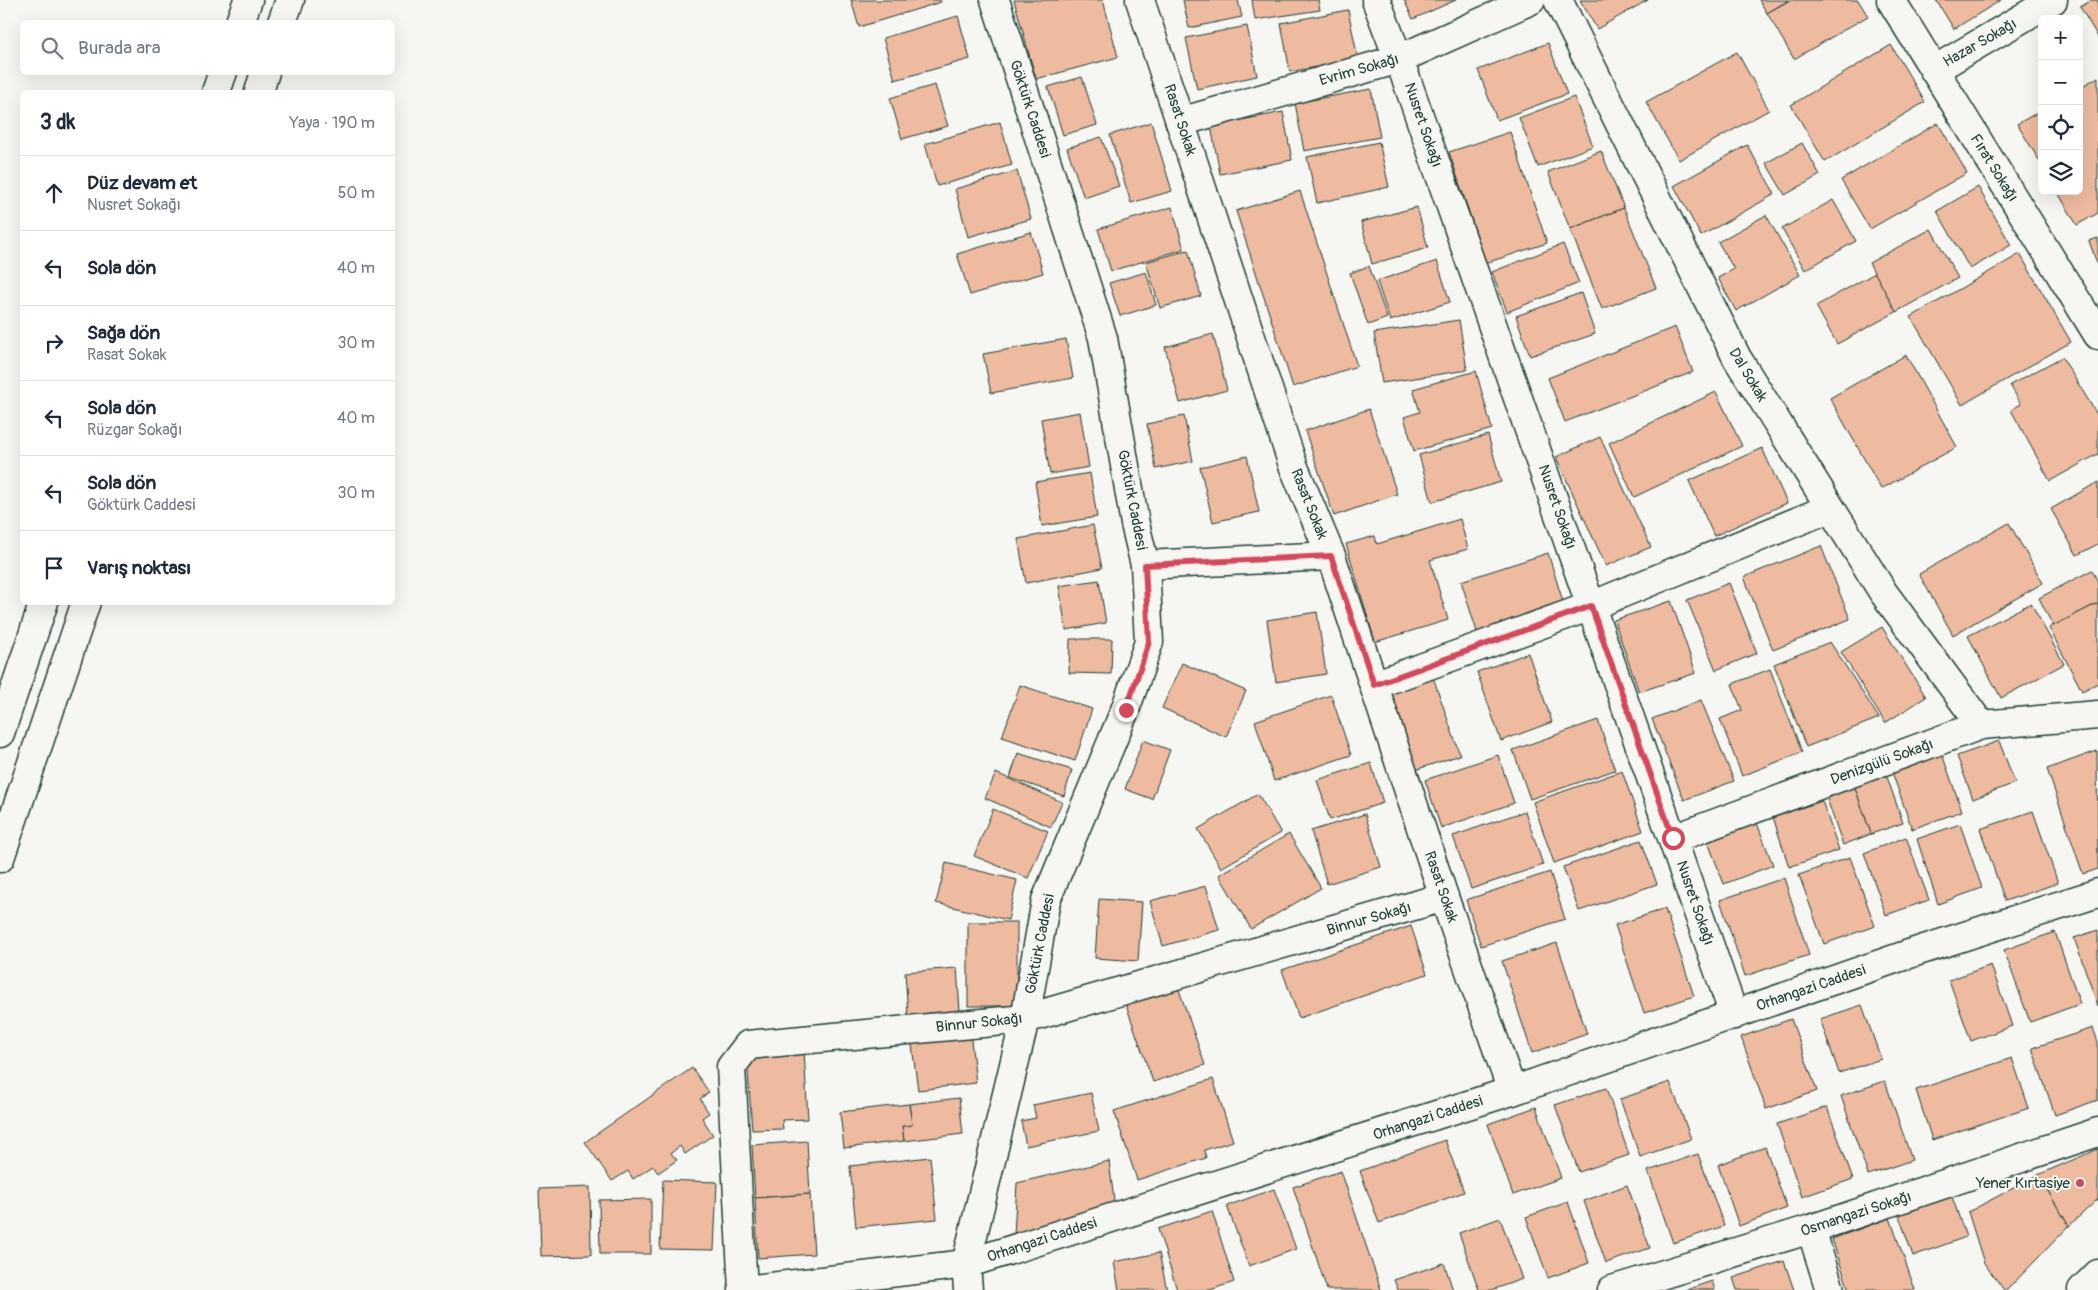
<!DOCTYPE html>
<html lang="tr">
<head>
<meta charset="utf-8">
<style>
  :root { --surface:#fff; --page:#f2f2f3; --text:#1f2937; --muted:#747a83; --line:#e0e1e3 }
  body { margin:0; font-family:Pangolin,sans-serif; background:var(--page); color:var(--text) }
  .controls { position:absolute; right:15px; top:15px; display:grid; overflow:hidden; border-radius:8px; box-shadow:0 5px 20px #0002 }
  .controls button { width:45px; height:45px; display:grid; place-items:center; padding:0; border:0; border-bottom:1px solid var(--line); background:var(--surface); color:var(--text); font:25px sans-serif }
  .stop { position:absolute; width:15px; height:15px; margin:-11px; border:4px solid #d1495b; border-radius:50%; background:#fff }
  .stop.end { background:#d1495b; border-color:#fff; box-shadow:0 1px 5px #0008 }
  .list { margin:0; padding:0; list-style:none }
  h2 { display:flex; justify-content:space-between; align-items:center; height:65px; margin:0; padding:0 20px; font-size:21px }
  h2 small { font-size:16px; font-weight:400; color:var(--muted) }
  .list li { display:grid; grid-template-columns:32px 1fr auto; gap:15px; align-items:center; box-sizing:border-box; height:75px; padding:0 20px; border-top:1px solid var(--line) }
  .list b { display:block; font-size:19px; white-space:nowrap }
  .list p { margin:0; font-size:16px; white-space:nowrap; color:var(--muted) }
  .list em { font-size:16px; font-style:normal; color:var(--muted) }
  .icon { flex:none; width:28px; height:28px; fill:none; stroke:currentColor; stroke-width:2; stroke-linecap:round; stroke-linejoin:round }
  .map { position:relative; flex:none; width:2098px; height:1290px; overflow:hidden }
  .search { position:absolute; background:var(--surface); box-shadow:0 5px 20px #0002; left:20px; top:20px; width:375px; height:55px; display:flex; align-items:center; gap:12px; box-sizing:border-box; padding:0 18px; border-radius:8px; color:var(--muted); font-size:19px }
  .panel { position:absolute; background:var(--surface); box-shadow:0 5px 20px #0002; left:20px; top:90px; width:375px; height:515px; border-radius:8px }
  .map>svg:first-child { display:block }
  .building { fill:#eebaa0; stroke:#1f3d34 }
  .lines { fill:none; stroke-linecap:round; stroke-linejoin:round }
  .minor-casing { stroke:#1f3d34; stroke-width:31 }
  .major-casing { stroke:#1f3d34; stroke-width:31 }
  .minor { stroke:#f6f6f2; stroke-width:28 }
  .major { stroke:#f6f6f2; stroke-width:28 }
  .route { stroke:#d1495b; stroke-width:6 }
  .poi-dot { fill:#d1495b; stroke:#f6f6f2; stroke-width:2 }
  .labels { text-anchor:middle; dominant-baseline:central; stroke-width:4; stroke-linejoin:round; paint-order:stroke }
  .street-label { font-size:15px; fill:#1f3d34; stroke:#f6f6f2 }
  .poi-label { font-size:15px; fill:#1f3d34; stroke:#f6f6f2; text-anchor:end }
</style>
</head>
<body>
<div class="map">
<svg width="2098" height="1290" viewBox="0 0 2098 1290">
  <rect width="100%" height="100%" fill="#f6f6f2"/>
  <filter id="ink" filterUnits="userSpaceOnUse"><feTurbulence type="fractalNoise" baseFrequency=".02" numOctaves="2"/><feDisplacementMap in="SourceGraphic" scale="10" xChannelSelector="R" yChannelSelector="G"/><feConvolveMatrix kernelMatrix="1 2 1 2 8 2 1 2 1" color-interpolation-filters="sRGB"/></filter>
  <g filter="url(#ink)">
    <g class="building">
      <path d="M851,0H940L941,2L859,27Z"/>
      <path d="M1014,0H1103L1118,57L1036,79Z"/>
      <path d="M1183,0H1238L1242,17L1189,28Z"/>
      <path d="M1252,0H1318L1320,10L1255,20Z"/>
      <path d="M1404,0H1456L1413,19Z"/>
      <path d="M1580,0H1648L1597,29Z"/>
      <path d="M1759,0H1789L1767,13Z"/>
      <path d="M1790,0H1858L1868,16L1794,59L1767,13Z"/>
      <path d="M1936,0H2001L1954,29Z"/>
      <path d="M2092,0H2098V37L2080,7Z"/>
      <path d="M1348,10L1358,59L1290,72L1281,23Z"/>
      <path d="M958,16L970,59L895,80L883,38Z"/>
      <path d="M1247,26L1257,76L1197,89L1186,38Z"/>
      <path d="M1548,43L1567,94L1497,120L1478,70Z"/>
      <path d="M1891,45L1925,102L1825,162L1791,105Z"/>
      <path d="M1737,52L1769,110L1679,160L1646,102Z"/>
      <path d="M1082,77L1097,125L1063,135L1048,87Z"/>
      <path d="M2098,77V213L2077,225L2057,191H2079V88Z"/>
      <path d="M935,85L948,126L902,139L890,98Z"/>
      <path d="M1371,89L1380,137L1304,151L1295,103Z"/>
      <path d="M1574,97L1593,146L1538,167L1519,118Z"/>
      <path d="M2042,110V165L2017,124Z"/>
      <path d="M1283,112L1292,160L1220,174L1211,126Z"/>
      <path d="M1000,122L1012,165L937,186L925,144Z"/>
      <path d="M1151,122L1172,191L1131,203L1110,135Z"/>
      <path d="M1938,123L1967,173L1870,229L1841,180Z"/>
      <path d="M1510,132L1547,243L1486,263L1449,152Z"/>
      <path d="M1101,137L1119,186L1084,198L1067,148Z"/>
      <path d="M1379,142L1389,187L1317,203L1307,157Z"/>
      <path d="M1802,143L1820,175L1785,195L1766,163Z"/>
      <path d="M1747,145L1775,194L1701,236L1674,186Z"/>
      <path d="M1601,151L1624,208L1570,229L1548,172Z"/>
      <path d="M1017,171L1031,219L968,237L955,189Z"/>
      <path d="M1978,187L2011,245L1970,269L1937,211Z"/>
      <path d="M1300,191L1357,366L1293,387L1236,211Z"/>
      <path d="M1833,200L1856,241L1805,270L1782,229Z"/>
      <path d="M1172,207L1184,249L1111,271L1098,229Z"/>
      <path d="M1417,207L1428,248L1372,264L1361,222Z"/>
      <path d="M1624,208L1656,288L1602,309L1570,229Z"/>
      <path d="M1766,215L1800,275L1736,311L1718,278L1734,269L1718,242Z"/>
      <path d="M1931,229L1958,278L1896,312L1869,263Z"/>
      <path d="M1031,232L1043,273L970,295L957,254Z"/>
      <path d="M2098,238V266L2089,241Z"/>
      <path d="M1563,244L1579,283L1507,312L1492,272Z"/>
      <path d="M1188,250L1201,296L1160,308L1146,262Z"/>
      <path d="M2020,254L2071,342L1962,405L1911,317Z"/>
      <path d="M1437,261L1450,302L1390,321L1377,281Z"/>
      <path d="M1369,266L1387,318L1368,325L1350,273Z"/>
      <path d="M1146,272L1156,305L1120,316L1109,283Z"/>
      <path d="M1875,273L1896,312L1837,344L1816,306Z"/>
      <path d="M1581,293L1595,334L1530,356L1516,316Z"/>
      <path d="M1459,320L1467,370L1382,383L1374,333Z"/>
      <path d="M1675,327L1693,372L1565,422L1548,378Z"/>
      <path d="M1213,334L1227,390L1180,403L1165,347Z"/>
      <path d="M1066,339L1073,378L991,393L983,354Z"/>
      <path d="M1906,355L1957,447L1881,489L1830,398Z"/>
      <path d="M2062,357L2098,416V454L2050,481L2011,410L2021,404L2010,385Z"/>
      <path d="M1476,371L1492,429L1414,451L1404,417L1420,412L1413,389Z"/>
      <path d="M1716,392L1742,446L1634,497L1609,443Z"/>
      <path d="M1369,409L1397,494L1334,516L1305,431Z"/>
      <path d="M1080,412L1089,467L1050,474L1041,419Z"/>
      <path d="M1184,416L1193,461L1156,469L1147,424Z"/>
      <path d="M1488,435L1501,482L1432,502L1419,455Z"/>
      <path d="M1600,437L1651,547L1606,566L1556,457Z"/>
      <path d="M1762,448L1787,503L1714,536L1689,481Z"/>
      <path d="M1247,456L1259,512L1213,522L1200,467Z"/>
      <path d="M1090,473L1097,517L1042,526L1035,482Z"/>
      <path d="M2098,482V544L2077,555L2051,509Z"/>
      <path d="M1460,519L1468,549L1430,560L1448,620L1375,642L1346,544L1375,536L1377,544Z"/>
      <path d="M2009,523L2043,583L1953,635L1919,574Z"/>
      <path d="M1093,525L1102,568L1026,583L1018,539Z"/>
      <path d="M1821,546L1850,619L1773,650L1744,577Z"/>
      <path d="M1548,553L1564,605L1477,632L1461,581Z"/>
      <path d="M2092,570L2098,582V603L2053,626L2039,598Z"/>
      <path d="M1099,580L1106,623L1066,630L1059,586Z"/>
      <path d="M1729,583L1757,653L1716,670L1687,600Z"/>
      <path d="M1671,601L1696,673L1639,692L1614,620Z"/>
      <path d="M2031,603L2064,664L2001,698L1968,636Z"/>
      <path d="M2098,603V683L2082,691L2049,628Z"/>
      <path d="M1317,612L1326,674L1276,682L1267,620Z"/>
      <path d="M1882,627L1926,697L1885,723L1841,652Z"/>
      <path d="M1070,639H1112L1111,674L1069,673Z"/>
      <path d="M1830,642L1879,718L1806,747L1774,664Z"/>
      <path d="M1528,653L1552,722L1501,741L1477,672Z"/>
      <path d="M1182,663L1246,691L1226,737L1162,708Z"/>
      <path d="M1770,669L1802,752L1742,776L1720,719L1742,710L1732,684Z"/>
      <path d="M1433,677L1460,755L1415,770L1389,693Z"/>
      <path d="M1020,685L1092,709L1075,761L1002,737Z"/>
      <path d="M1331,695L1351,755L1274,781L1255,721Z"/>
      <path d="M1701,700L1734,781L1684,800L1652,719Z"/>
      <path d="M1598,720L1615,770L1530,799L1513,750Z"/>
      <path d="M1143,740L1170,750L1152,799L1125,789Z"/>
      <path d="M1999,741L2015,783L1973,799L1957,756Z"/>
      <path d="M2097,751L2098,869L2083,874L2047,769Z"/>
      <path d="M1018,753L1072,770L1064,796L1010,778Z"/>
      <path d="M1942,754L1962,811L1912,829L1892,772Z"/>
      <path d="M1498,755L1514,803L1441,828L1425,780Z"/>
      <path d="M1371,763L1383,803L1330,820L1317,780Z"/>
      <path d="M1622,771L1643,831L1554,863L1533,802Z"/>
      <path d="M996,773L1062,802L1051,827L985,798Z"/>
      <path d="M1886,774L1903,823L1871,834L1854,785Z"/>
      <path d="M1854,785L1871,834L1843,845L1826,796Z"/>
      <path d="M1258,794L1281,833L1221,868L1198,829Z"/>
      <path d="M1822,801L1839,850L1789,867L1773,817Z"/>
      <path d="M993,809L1048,831L1028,878L974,856Z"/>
      <path d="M1525,811L1543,865L1471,889L1453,836Z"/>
      <path d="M2033,811L2058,883L2005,901L1980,829Z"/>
      <path d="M1365,814L1381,867L1327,884L1311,831Z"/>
      <path d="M1757,823L1773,865L1724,884L1708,842Z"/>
      <path d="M1960,824L1982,888L1938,904L1917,839Z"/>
      <path d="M1289,834L1321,888L1251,929L1219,875Z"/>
      <path d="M1906,837L1929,900L1886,915L1864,853Z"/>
      <path d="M1641,840L1657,884L1579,911L1563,867Z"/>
      <path d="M1850,857L1875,926L1824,944L1799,875Z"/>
      <path d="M946,863L1017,880L1008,920L936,903Z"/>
      <path d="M1550,872L1565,919L1481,946L1466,900Z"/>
      <path d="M1784,878L1809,955L1745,976L1720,900Z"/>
      <path d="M1206,886L1219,930L1163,946L1150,901Z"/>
      <path d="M1099,899L1142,902L1138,961L1095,958Z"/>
      <path d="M1665,909L1694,996L1644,1013L1615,925Z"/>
      <rect x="968" y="922" width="49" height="84"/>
      <path d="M1411,926L1427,974L1299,1018L1282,970Z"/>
      <path d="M2098,930V1006L2074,938Z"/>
      <path d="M2055,932L2080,1004L2030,1022L2004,950Z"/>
      <path d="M1557,943L1587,1034L1532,1053L1502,961Z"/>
      <path d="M1991,965L2012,1026L1971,1041L1949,980Z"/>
      <path d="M957,968L960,1011L908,1015L905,972Z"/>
      <path d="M1178,987L1205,1065L1153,1082L1126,1005Z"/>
      <path d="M1862,1005L1881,1059L1839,1073L1820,1019Z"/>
      <path d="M1791,1019L1817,1091L1766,1109L1741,1037Z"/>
      <path d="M2093,1028L2098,1042V1100L2055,1115L2032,1048Z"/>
      <path d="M970,1031L976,1083L918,1090L911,1038Z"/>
      <path d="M804,1051L808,1119L782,1120L783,1129L752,1130L748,1072L751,1054Z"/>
      <path d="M2012,1058L2029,1108L1932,1140L1916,1090Z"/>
      <path d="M692,1068L709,1092L700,1099L709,1113L702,1118L713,1135L685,1154L680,1146L671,1153L677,1160L658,1173L653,1166L633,1179L628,1171L612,1181L585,1142Z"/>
      <path d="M1213,1079L1233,1141L1204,1150L1206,1158L1137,1180L1114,1111Z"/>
      <path d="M1885,1081L1912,1160L1868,1175L1841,1096Z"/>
      <path d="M1670,1082L1691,1139L1640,1157L1620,1099Z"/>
      <path d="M1606,1088L1629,1155L1579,1172L1555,1105Z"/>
      <path d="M1091,1093L1099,1131L1026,1146L1021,1121L1036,1118L1033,1105Z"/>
      <path d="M959,1098L963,1134L904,1141L902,1126L912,1125L909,1104Z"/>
      <path d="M909,1104L912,1125L902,1126L904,1141L844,1148L840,1112Z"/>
      <path d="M1536,1107L1561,1178L1513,1195L1488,1124Z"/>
      <path d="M1827,1107L1853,1179L1802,1197L1777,1124Z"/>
      <path d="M1445,1140L1464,1192L1379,1223L1360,1171Z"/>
      <path d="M807,1141L810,1194L755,1198L752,1145Z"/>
      <path d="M1765,1147L1787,1208L1739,1226L1718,1165Z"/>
      <path d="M2098,1149V1199L2069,1226L2038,1175Z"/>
      <path d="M1698,1154L1724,1226L1673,1243L1648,1171Z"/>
      <path d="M930,1157L937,1219L856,1227L850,1166Z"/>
      <path d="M1109,1161L1115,1208L1014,1235L1017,1183Z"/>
      <path d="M1341,1171L1381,1290H1327L1293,1187Z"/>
      <path d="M2038,1175L2069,1226L2007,1290H2004L1984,1263L1968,1212Z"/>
      <path d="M663,1180L717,1182L714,1250L660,1249Z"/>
      <path d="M1627,1185L1650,1248L1606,1263L1584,1201Z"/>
      <path d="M590,1187L591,1255L541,1256L539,1189Z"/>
      <path d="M1274,1189L1296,1249L1249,1266L1227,1206Z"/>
      <path d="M1950,1191L1966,1237L1913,1256L1897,1210Z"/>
      <path d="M810,1194L814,1254L758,1258L755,1198Z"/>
      <path d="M651,1199V1254H600L599,1200Z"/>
      <path d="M1568,1202L1589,1263L1548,1278L1526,1217Z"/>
      <path d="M1212,1211L1234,1282L1210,1290H1177L1158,1229Z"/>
      <path d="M1500,1218L1522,1279L1492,1290H1479L1459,1233Z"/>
      <path d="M1890,1218L1915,1290H1849L1832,1239Z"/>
      <path d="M1159,1253L1167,1290H1119L1114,1262Z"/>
      <path d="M1784,1261L1794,1290H1737L1733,1278Z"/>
      <path d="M1444,1263L1453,1290H1398L1394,1280Z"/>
      <path d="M1712,1281L1715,1290H1686Z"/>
    </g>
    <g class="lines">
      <defs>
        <g id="minor">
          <path d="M1140,0L1293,465L1331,556L1444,897L1512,1091"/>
          <path d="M1376,0L1407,81L1734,1015"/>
          <path d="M1558,0L1737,358L1883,592L1981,725"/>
          <path d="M1891,0L2098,335"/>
          <path d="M1934,70L2053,0"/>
          <path d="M1180,122L1399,59L1531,0"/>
          <path d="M1145,565L1331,556"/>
          <path d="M1374,685L1591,606L1830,508"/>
          <path d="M1673,839L1981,725L2098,715"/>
          <path d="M1811,1229L1830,1290"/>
          <path d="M743,1290L731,1067L748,1045L1025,1019L1444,897"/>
          <path d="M745,1290L966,1264L1512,1091L1912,953L2098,893"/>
          <path d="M968,1290L966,1264L1025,1019L1046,900L1125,710L1149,642L1145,565L1135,524L1103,338L995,0"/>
          <path d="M1612,1290L1811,1229L2098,1132"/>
          <path d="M2082,1290L2098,1274"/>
        </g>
        <g id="major">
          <path d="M240,22L248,0"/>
          <path d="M282,22L290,0"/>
          <path d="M216,92L223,72"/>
          <path d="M259,92L265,72"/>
          <path d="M0,733L44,602"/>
          <path d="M0,858L86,602"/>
        </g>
      </defs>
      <use href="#minor" class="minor-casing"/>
      <use href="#major" class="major-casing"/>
      <use href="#minor" class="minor"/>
      <use href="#major" class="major"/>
    </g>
  </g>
  <g class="lines" filter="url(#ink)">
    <path class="route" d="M1126,710L1149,642L1145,565L1331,556L1374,685L1591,606L1673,838"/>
  </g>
  <circle class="poi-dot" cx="2080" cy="1183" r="5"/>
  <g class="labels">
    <g class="street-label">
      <text transform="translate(1980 43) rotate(-30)">Hazar Sokağı</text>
      <text transform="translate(1359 70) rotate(-16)">Evrim Sokağı</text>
      <text transform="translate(1030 109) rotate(72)">Göktürk Caddesi</text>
      <text transform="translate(1180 120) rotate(72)">Rasat Sokak</text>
      <text transform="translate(1423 125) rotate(71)">Nusret Sokağı</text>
      <text transform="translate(1994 168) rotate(58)">Fırat Sokağı</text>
      <text transform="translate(1748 375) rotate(59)">Dal Sokak</text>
      <text transform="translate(1132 500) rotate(79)">Göktürk Caddesi</text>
      <text transform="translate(1309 504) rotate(68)">Rasat Sokak</text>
      <text transform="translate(1557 507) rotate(71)">Nusret Sokağı</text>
      <text transform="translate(1882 762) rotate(-20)">Denizgülü Sokağı</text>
      <text transform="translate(1441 887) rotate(71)">Rasat Sokak</text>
      <text transform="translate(1695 903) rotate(71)">Nusret Sokağı</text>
      <text transform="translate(1369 919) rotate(-16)">Binnur Sokağı</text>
      <text transform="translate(1040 944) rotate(-79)">Göktürk Caddesi</text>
      <text transform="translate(1811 988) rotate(-19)">Orhangazi Caddesi</text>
      <text transform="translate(979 1023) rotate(-6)">Binnur Sokağı</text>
      <text transform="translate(1428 1118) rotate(-18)">Orhangazi Caddesi</text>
      <text transform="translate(1856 1214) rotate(-18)">Osmangazi Sokağı</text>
      <text transform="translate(1042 1240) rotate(-18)">Orhangazi Caddesi</text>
    </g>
    <g class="poi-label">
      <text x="2070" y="1183">Yener Kırtasiye</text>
    </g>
  </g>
</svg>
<div class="controls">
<button>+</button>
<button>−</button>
<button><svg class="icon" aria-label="locate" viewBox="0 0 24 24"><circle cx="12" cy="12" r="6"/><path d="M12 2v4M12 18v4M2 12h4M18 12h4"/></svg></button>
<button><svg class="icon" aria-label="layers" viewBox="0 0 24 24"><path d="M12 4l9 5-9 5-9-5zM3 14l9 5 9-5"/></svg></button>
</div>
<div class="stop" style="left:1673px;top:838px"></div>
<div class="stop end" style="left:1126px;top:710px"></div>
<div class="search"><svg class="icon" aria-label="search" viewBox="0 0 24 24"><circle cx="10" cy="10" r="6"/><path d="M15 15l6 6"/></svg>Burada ara</div>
<section class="panel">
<h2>3 dk<small>Yaya · 190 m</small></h2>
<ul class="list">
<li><svg class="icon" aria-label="ahead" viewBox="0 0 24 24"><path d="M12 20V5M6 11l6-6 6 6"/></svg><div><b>Düz devam et</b><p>Nusret Sokağı</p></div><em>50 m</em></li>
<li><svg class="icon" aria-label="left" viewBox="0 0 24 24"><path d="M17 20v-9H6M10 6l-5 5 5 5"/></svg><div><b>Sola dön</b></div><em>40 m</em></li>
<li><svg class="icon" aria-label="right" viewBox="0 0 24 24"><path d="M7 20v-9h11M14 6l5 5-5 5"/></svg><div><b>Sağa dön</b><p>Rasat Sokak</p></div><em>30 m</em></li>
<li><svg class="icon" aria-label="left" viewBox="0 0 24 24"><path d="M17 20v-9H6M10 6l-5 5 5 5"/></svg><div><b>Sola dön</b><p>Rüzgar Sokağı</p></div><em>40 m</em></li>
<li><svg class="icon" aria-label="left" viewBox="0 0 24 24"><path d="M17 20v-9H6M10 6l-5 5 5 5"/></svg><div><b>Sola dön</b><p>Göktürk Caddesi</p></div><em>30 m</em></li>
<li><svg class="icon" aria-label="arrive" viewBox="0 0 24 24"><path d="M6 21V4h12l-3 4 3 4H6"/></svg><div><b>Varış noktası</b></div></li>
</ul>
</section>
</div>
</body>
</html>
